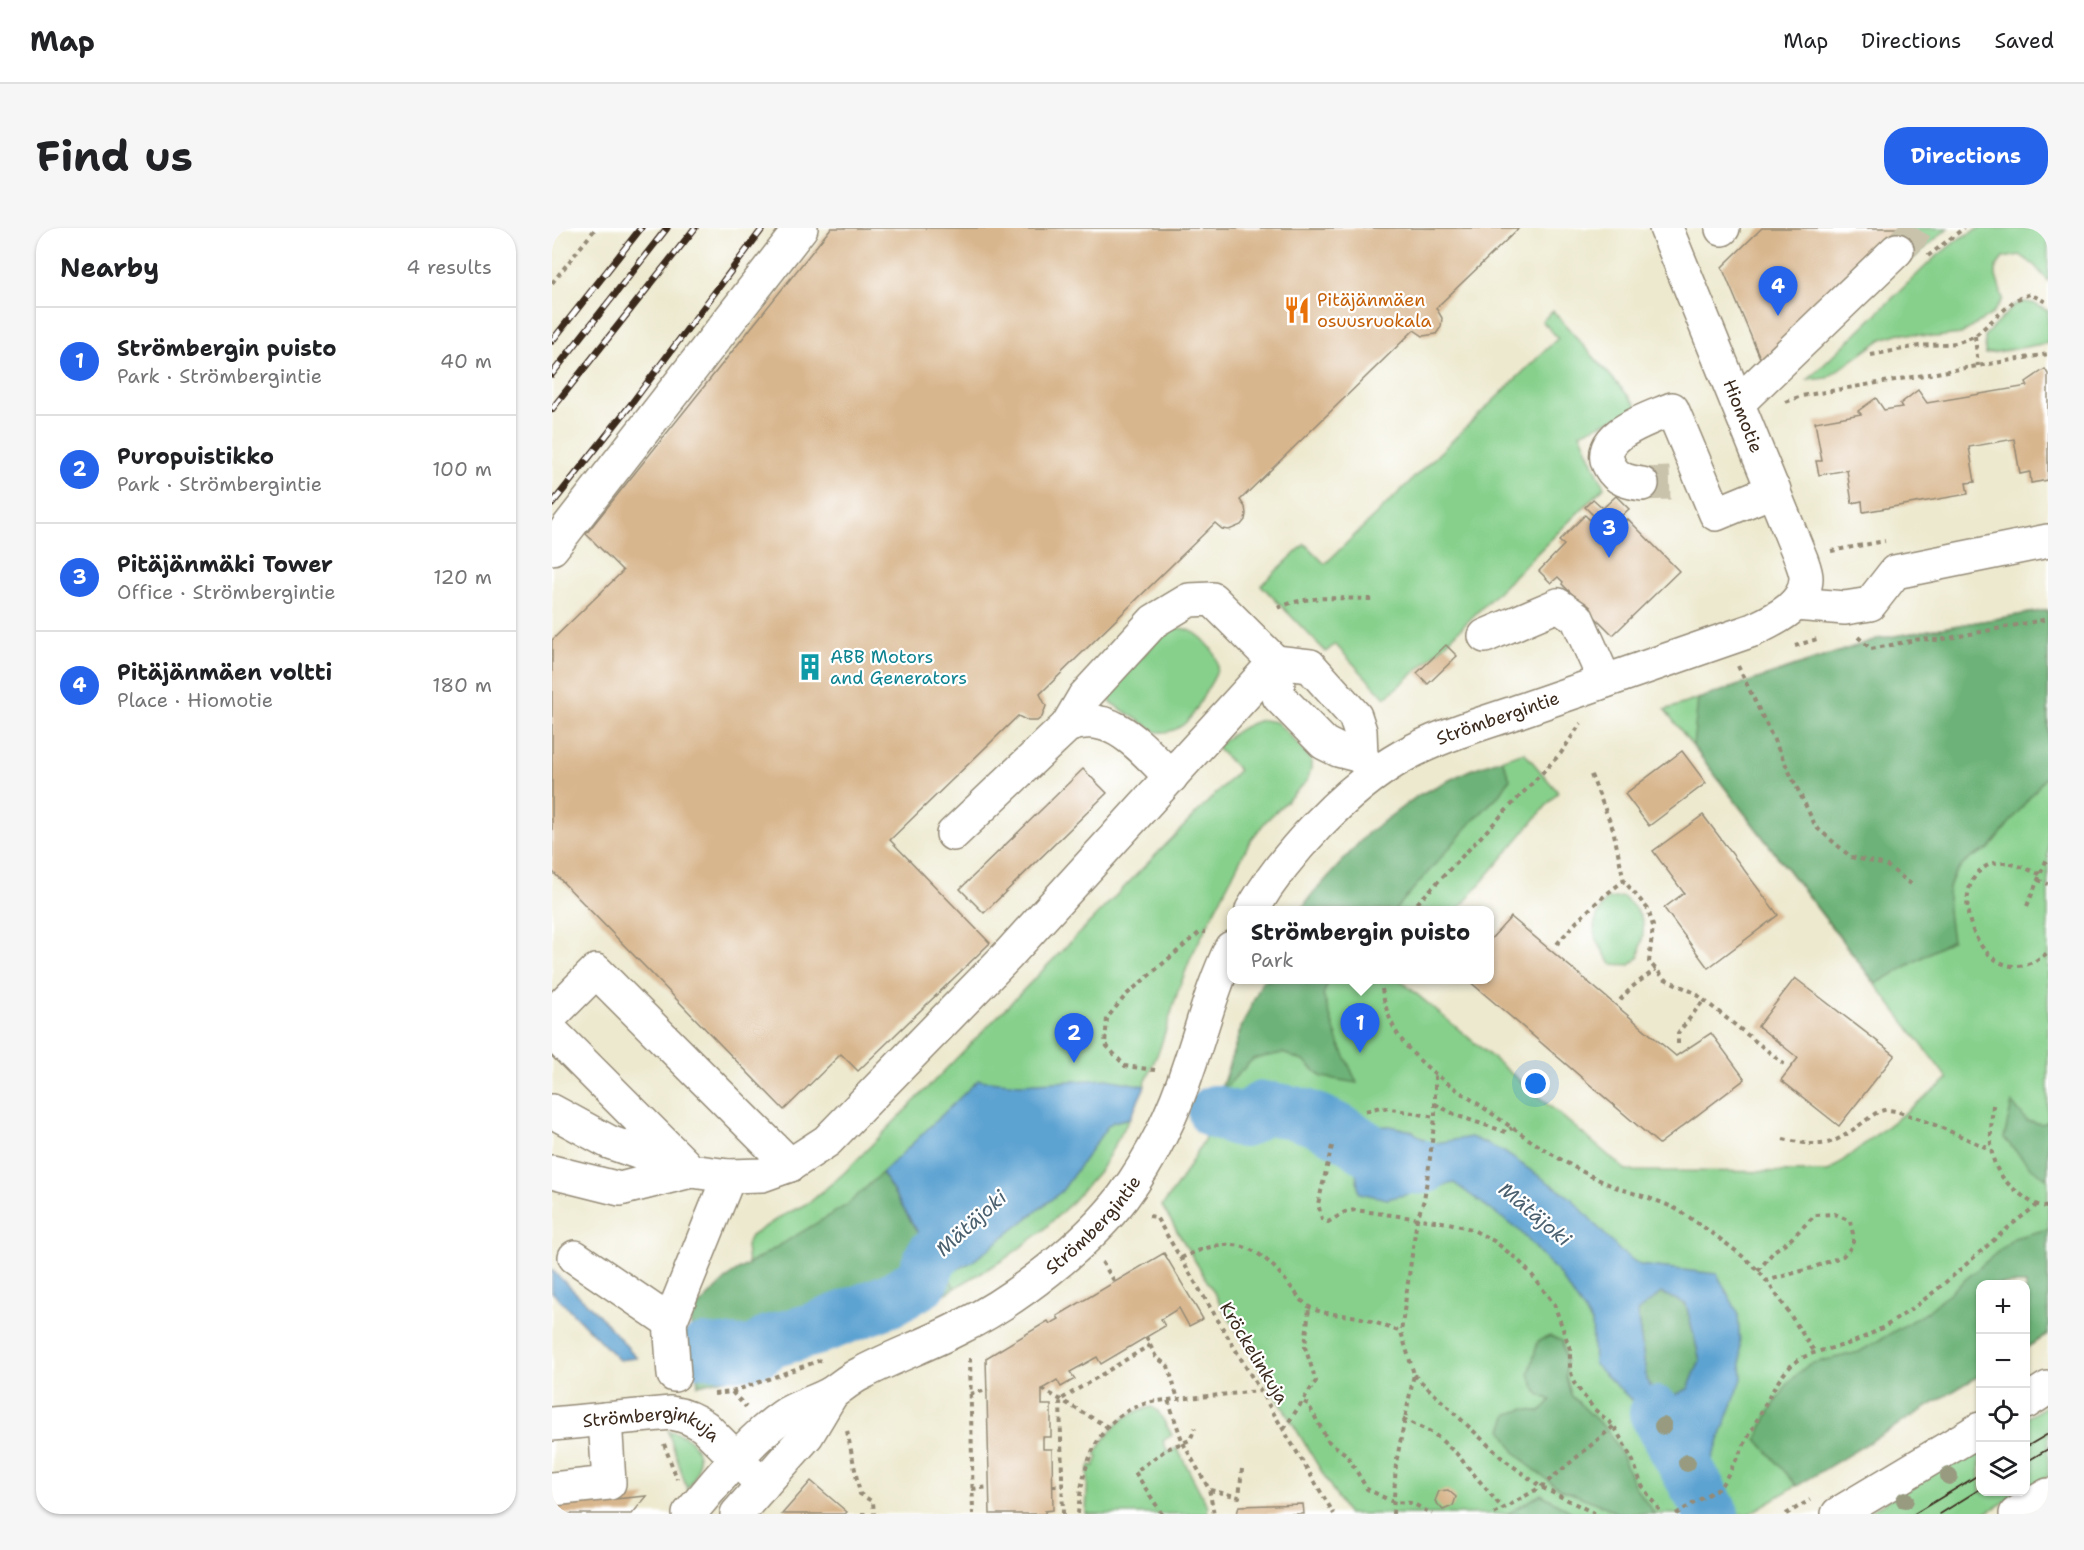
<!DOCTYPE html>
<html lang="en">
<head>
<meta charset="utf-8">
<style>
  :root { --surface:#fff; --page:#f6f6f6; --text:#202124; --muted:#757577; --line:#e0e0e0; --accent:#2563eb }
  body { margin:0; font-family:"Shantell Sans",sans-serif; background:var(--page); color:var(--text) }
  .controls { position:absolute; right:18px; bottom:18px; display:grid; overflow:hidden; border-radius:12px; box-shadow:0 2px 4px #0004 }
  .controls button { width:54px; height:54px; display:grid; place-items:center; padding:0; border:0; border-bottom:2px solid var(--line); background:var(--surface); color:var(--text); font:30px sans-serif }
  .you { position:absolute; left:984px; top:856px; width:21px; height:21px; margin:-15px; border:4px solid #fff; border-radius:50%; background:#1a73e8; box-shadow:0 0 0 9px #1a73e833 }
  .badge { display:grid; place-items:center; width:39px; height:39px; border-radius:50%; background:var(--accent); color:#fff; font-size:20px; font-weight:700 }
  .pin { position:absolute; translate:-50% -50px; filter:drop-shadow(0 2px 3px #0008) }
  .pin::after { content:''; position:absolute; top:32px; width:21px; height:18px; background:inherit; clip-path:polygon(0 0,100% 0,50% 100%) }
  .popup { position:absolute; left:675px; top:678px; width:267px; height:78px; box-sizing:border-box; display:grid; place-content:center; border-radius:12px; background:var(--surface); filter:drop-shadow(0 2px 4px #0005); font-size:20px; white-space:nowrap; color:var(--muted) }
  .popup b { font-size:22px; color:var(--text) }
  .popup::after { content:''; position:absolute; left:50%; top:100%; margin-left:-12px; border:12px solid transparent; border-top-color:var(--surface) }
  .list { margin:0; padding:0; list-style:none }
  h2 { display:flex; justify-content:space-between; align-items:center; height:78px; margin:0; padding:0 24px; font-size:26px }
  h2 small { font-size:20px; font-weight:400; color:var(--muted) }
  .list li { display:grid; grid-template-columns:39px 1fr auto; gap:18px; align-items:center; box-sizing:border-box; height:108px; padding:0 24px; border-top:2px solid var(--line) }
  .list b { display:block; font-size:22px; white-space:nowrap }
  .list p { margin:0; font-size:20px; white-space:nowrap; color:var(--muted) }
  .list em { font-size:20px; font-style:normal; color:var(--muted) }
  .icon { flex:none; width:33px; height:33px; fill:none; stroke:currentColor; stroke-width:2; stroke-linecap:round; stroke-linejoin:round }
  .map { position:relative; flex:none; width:1496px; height:1286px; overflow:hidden; border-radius:24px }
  header { display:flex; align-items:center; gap:36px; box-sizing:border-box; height:84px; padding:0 30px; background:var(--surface); border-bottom:2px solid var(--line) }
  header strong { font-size:28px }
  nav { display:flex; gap:33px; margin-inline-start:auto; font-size:21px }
  .intro { display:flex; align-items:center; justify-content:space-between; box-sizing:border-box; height:144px; padding:0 36px }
  h1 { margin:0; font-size:42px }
  .button { padding:15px 27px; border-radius:24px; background:var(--accent); color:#fff; font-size:21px; font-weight:700 }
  main { display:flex; gap:36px; padding:0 36px }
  aside { flex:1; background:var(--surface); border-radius:24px; box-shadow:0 2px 4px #0004 }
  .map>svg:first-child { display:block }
  .green { fill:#87d08c; stroke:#617d55; stroke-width:1.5 }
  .forest { fill:#6db278; stroke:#546e4b; stroke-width:1.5 }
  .water { fill:#5da3d2; stroke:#4c6678; stroke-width:1.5; fill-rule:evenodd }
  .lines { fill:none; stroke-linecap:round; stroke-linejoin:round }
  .river { stroke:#5da3d2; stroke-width:54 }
  .building { fill:#d8b68d }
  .minor-tunnel { stroke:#c9c3ac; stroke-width:33; stroke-dasharray:33 16; stroke-linecap:butt }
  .minor-casing { stroke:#948a76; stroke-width:36 }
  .major-casing { stroke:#948a76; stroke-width:36 }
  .path { stroke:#948a76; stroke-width:4; stroke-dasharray:4.5 4.5; stroke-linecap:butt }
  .minor { stroke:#fff; stroke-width:33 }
  .major { stroke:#fff; stroke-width:33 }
  .tram { stroke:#3b2a1e; stroke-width:1.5 }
  .rail-casing { stroke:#3b2a1e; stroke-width:7 }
  .rail { stroke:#fff; stroke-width:4.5; stroke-dasharray:14; stroke-linecap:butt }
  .tree { fill:#989b80 }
  .labels { text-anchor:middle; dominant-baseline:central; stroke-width:4.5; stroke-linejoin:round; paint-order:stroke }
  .food-label { font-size:18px; fill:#c56008; stroke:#fff; text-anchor:start }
  .street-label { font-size:18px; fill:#3b2a1e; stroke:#fff }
  .culture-label { font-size:18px; fill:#0d838f; stroke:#fff; text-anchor:start }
  .water-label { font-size:20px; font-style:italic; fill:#4a606f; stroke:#fff }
</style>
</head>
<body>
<header>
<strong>Map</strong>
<nav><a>Map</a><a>Directions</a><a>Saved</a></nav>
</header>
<div class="intro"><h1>Find us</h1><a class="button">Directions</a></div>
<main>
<aside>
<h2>Nearby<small>4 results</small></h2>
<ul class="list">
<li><span class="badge">1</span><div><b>Strömbergin puisto</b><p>Park · Strömbergintie</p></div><em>40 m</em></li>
<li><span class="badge">2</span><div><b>Puropuistikko</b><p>Park · Strömbergintie</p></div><em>100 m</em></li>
<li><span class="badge">3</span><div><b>Pitäjänmäki Tower</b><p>Office · Strömbergintie</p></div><em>120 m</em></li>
<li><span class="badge">4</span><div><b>Pitäjänmäen voltti</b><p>Place · Hiomotie</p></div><em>180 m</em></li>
</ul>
</aside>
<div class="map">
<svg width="1496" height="1286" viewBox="0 0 1496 1286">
  <rect width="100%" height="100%" fill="#fff"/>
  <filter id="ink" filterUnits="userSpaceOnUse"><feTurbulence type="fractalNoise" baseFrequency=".0167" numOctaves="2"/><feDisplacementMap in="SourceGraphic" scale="12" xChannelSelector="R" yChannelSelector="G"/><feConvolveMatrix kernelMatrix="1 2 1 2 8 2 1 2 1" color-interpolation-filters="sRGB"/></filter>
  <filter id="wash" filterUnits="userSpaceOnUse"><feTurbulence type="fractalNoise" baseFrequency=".008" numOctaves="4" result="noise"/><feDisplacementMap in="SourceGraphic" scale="24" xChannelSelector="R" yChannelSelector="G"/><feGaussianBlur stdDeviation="1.35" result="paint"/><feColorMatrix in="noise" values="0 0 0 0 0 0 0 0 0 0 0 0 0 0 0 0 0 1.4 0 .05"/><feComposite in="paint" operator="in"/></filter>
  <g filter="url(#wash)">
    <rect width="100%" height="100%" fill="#ede9cf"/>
    <g class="green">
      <path d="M1352,0H1396L1356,35L1337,15Z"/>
      <path d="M1428,0H1496V53L1482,37L1468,27L1451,30L1444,39V48L1451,71L1440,86L1409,106L1383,109L1348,105L1330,111L1275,150L1256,152L1380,32L1408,10Z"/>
      <path d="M1472,74L1481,75L1496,83V115L1433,126V107L1463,77Z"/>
      <path d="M1001,83L1087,180L1028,205L1052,259L879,430L833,470L783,416L774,424L709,357L753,316L773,336L1006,110L990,93Z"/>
      <path d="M1496,382V1107L1474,1120V1056H1428V1147L1197,1286H795L610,978L627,955L652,912L689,800L711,752H848L1075,943L1276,944L1396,851L1113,482L1325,411Z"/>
      <path d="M620,400C624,400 629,400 633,401C648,404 669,426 665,442C663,449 658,457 654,463C644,484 632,507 605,504L559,475L556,466L606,411Z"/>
      <path d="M711,492L724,494L737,506L759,532V541L755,553L714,593L698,613L639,729L626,763L608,820L578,890L549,941L519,975L488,1005L451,1032L366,1081L291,1113L194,1146L146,1157L138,1086L180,1046L196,1036L194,1018L199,1008L228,989L258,974L292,945L687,542L664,519C679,507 692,496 711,492Z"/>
      <path d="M972,524L1006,564L906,682H749L758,669L816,605L867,567L918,542Z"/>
      <path d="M1071,669C1098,691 1092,699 1087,729L1078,737L1059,736C1041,707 1034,701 1055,671Z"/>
      <path d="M1496,1177V1248L1474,1262V1190Z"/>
      <path d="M600,1179L606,1183L620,1207L611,1213L616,1224L625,1220L656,1279L655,1286H534L536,1244L538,1237L542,1238L546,1229L543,1227C556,1203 571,1184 600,1179Z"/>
      <path d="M116,1203C150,1208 154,1237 135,1261Z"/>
      <path d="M1428,1217V1264H1470L1432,1286H1313Z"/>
    </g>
    <g class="forest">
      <path d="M1496,382V546L1437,621C1389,641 1393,667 1400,712L1324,756L1141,518L1146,471L1325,411Z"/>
      <path d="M950,531L958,551L949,565L920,594L843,682H749L758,669L816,605L867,567L918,542Z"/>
      <path d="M711,752H777L771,767L787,815L805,855L770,849L753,834L731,825L701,831L669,864L689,800Z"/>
      <path d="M1460,875L1475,893L1491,896L1496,893V951L1478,939L1452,910Z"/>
      <path d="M330,945L380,1028L395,1046L403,1060C324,1106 235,1137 146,1157L138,1086L180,1046L295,977Z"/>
      <path d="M1496,1001V1106L1474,1120V1056H1428V1147L1245,1258L1205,1211L1216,1186L1237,1154L1257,1136L1307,1124L1375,1084L1462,1010Z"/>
      <path d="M1110,1065L1134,1076L1148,1132L1136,1161L1109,1173L1095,1153L1085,1083Z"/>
      <path d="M998,1108L1010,1113L1014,1132V1149L1019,1167L1056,1203L1071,1230L1083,1259L1103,1286H1066L1050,1277L1008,1261L975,1236L962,1223L950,1201L956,1186L973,1181L988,1184L999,1172L986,1166L977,1146L986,1113Z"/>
      <path d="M989,1266L1023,1286H955Z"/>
    </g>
    <g class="water">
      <path d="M555,851L593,858L578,890L561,894L555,899L510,963L420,1034L395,1046L380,1028L330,945L426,852L468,856Z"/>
      <path d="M838,898L860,903L878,916L919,909L952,924L1019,970L1068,1023L1088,1037L1165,1046L1186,1085L1190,1151L1157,1239L1121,1261L1093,1185L1042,1136L1040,1095L1007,1046L968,1003L902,955L835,971L807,965L802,930L805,912L817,899ZM1109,1065L1134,1076L1148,1132L1136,1161L1109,1173L1095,1153L1085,1084Z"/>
      <path d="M0,1042L47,1087L85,1130L67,1132L0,1064Z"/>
    </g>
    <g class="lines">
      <g class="river">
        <path d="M663,884L691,893L711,880C742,883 761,889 789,904C820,920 834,943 872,939"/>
        <path d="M151,1123L194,1125L207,1122L219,1113L260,1102L338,1072L369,1054L380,1028L437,979"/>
        <path d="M1104,1185L1160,1286"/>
      </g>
    </g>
    <g id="blocks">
      <g class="building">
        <path d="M279,0H967L884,80L890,90L889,99L884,106L871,108L862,102L688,272L693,279L694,286L693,292L689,297L677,302L670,301L663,295L488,466L494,478L490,489L485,493H476L466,488L338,612L438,715L306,843L289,826L232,882L0,643V412L71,343L34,306Z"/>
        <path d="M1210,0H1352L1211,137L1170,39Z"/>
        <path d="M1493,141L1496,146V252L1479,255L1478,244L1468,246L1462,211L1417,219L1423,254L1414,255L1416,266L1311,284L1310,273L1300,275L1295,242L1267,247L1264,233H1270L1263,194L1309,186L1306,183L1324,170L1332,182L1350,179L1348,176L1366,162L1375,175L1476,158L1474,154Z"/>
        <path d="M1064,268L1077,281L1065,292L1069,295L1073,291L1075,293L1076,291L1127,343L1061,407L1010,356L1011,354L1006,349L999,355L987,343L1012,317L1007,313L1033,287L1038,292L1042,288L1033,279L1041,271L1051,280Z"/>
        <path d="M894,417L905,428L876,456L865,445Z"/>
        <path d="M1130,523L1154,555L1097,598L1073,566Z"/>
        <path d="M531,541L555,565L432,685L408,661Z"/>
        <path d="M1151,587L1226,687L1156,740L1112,680L1132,665L1101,623Z"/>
        <path d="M959,689L1124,828L1159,805L1193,851L1107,916L916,752H937V713Z"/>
        <path d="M1243,750L1343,827L1287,898L1229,852L1246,830L1206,798Z"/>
        <path d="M612,1025L651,1091L637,1098L627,1080L609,1091L613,1098L549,1136L545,1129L518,1144L523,1151L509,1159L505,1152L490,1161V1177H499V1209H491V1221H500L501,1282L493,1283V1286H438L434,1130L496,1093L498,1096L507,1091L505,1088Z"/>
        <path d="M259,1253L295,1284L293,1286H230Z"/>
        <path d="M896,1262L904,1269L901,1278L891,1282L883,1273L887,1263Z"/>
        <path d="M95,1268L80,1286H0V1277Z"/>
        <path d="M751,1276L752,1286H685L687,1278Z"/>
      </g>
    </g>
  </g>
  <g filter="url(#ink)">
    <use href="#blocks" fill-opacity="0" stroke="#948a76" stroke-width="1.5"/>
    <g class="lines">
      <g class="minor-tunnel">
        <path d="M1345,22L1360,7L1364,0"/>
        <path d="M1090,256L1118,255"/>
      </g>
      <defs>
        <g id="minor">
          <path d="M1170,1L1171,0"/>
          <path d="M1186,175L1345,22"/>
          <path d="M1090,256C1077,254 1065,252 1058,239C1040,207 1100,190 1120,181L1164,286L1222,262"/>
          <path d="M0,320L249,0"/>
          <path d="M1243,376L1293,380L1318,376L1343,344L1496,313"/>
          <path d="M933,408L1006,377L1025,390L1053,453"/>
          <path d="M723,434L758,438L803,488L808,503L809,528L820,544"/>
          <path d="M515,498L532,469L602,393L637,372L660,371L723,434L727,469L772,515L786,522L809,528"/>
          <path d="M401,606L515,498C560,480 590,521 619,549"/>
          <path id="s1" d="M700,682C733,626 793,561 851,528C888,507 933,495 973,481C1049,454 1125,428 1201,402C1222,392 1254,378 1254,350C1254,344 1251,337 1249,331L1114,0"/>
          <path d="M0,787L44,743L238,937"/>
          <path d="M0,804L133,937"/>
          <path d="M0,883L57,914L139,943L177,948L210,947L238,937L275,913L456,727L723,434"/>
          <path d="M0,944L68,961L139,943"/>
          <path d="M23,1029L118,1094L122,1147"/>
          <path d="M118,1094L177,948"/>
          <path id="s2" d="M0,1196L119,1185C133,1187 142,1191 153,1199L211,1257"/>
          <path d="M0,1261L57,1255L53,1191"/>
          <path id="s3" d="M137,1286C165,1254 196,1212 231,1188C245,1178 265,1174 280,1165C290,1158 299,1150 310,1145C342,1128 377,1116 409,1099C464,1072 534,1017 571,969C600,930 623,882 638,835C651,797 661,757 679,720"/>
          <path d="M185,1286L255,1207L280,1165"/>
        </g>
        <g id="major">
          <path d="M1474,1174L1496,1160"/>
          <path d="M1286,1286L1428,1201"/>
          <path d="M1464,1286L1496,1267"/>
        </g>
      </defs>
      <use href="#minor" class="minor-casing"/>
      <use href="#major" class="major-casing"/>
      <g class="path">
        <path d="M1376,28L1412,0"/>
        <path d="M0,55L44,0"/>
        <path d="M1423,108L1426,138"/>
        <path d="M1319,127L1367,118L1404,115L1423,108L1463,72L1478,66L1496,75"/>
        <path d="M1234,174L1249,168L1496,126"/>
        <path d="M1279,323L1333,313"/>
        <path d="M726,380C755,366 790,371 822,371"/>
        <path d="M1306,409L1319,421L1368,411L1387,412L1496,391"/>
        <path d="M1243,418L1265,411"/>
        <path d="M1186,438L1264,599L1299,629L1334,637L1359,656"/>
        <path d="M1039,547L1061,601L1072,653L1096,681L1101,698L1097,734L1113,751L1143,765L1232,836"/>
        <path d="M1488,646C1474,641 1454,631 1439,636C1384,657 1434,779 1496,724"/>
        <path d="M1486,652L1496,656"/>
        <path d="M1475,678L1496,628"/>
        <path d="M859,682L1009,525L1029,495"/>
        <path d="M1005,716C1025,692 1046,671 1072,653"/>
        <path d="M829,752C831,774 837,796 852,815C873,842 904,861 932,880C973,909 1015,939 1061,958C1083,967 1108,971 1129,984C1149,997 1193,1027 1208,1045C1228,1069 1244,1097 1262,1123"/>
        <path d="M1068,772L1080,759L1104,741"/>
        <path d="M1126,816V805L1152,772"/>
        <path d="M603,842L573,838L553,816L555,790L574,767L648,704H653"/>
        <path d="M883,876L906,888L954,904L960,900"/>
        <path d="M1441,877C1438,915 1433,940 1467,965C1477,973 1483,978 1496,979"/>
        <path d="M814,883L828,879L883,889"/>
        <path d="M1231,911C1270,919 1277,920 1309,896C1316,891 1324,883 1333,882C1353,881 1416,912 1438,921"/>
        <path d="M780,918L766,976L770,991L776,994L793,984L803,982L897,995L919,1001L942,1013L966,1032L980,1047L1002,1076L1018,1121V1141L1022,1155L1042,1181L1062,1198L1081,1233L1090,1258L1110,1286"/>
        <path d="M597,988L604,989L782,1286"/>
        <path d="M629,1030C676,1008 702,1012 734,1053C741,1061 750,1075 759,1080C773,1087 790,1086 805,1089C819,1092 834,1099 849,1104"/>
        <path d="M550,1034L563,1054"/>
        <path d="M1206,1043L1222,1023L1239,1011L1263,987L1283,986L1298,993L1301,1006V1017L1291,1028L1260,1040L1214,1053"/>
        <path d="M594,1109L604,1129L616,1138L626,1171"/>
        <path d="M418,1130L421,1286"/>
        <path d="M862,1147L950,1230L989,1259L1044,1286"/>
        <path d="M490,1161L556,1199"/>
        <path d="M180,1164L194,1179"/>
        <path d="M162,1166L180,1164L269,1132"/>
        <path d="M418,1166L436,1162"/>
        <path d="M616,1172L708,1163"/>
        <path d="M752,1174L756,1176L776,1213L795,1227L815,1261L841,1274L860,1275L880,1286"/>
        <path d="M851,1191L881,1205L904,1225L951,1281"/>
        <path d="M732,1201L764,1153L753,1119L757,1080"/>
        <path d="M295,1203L308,1266L321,1274L322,1286"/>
        <path d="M112,1216L125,1251"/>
        <path d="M500,1258H510"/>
        <path d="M420,1261L437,1259"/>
        <path d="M658,1262L687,1269L690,1241"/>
        <path d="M309,1286H317"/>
        <path d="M511,1286L508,1172L598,1117"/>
        <path d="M526,1286C530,1230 551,1175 616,1172L631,1215L657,1261L662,1286"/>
        <path d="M610,1286L583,1244L615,1221L638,1212L643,1200"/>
        <path d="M841,1286L844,1235L862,1146L849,1104L865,991L872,972L877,938L883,889V845"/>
        <path d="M942,1286L989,1259L1062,1198"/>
        <path d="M1124,1286L1168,1259L1173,1252C1184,1232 1195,1212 1205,1192C1214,1175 1223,1155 1236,1141C1255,1120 1282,1123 1306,1112C1378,1080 1423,1022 1484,978"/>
        <path d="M1234,1286L1258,1272"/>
      </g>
      <use href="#minor" class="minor"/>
      <use href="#major" class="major"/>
      <g class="tram">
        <path d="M1474,1219L1496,1206"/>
        <path d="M1474,1234L1496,1221"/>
        <path d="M1362,1286L1428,1246"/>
        <path d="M1388,1286L1428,1261"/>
      </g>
      <defs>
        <g id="rail">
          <path d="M0,113L89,0"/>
          <path d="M0,146L115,0"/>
          <path d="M0,181L143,0"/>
          <path d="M0,276L77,179L211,0"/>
        </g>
      </defs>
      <use href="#rail" class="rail-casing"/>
      <use href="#rail" class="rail"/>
    </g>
    <g class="tree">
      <circle cx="1111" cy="1198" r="9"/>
      <circle cx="1135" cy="1235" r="9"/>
      <circle cx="1397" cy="1248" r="9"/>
      <circle cx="1353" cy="1272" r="9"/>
    </g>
  </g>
  <defs>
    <symbol id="restaurant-bare" viewBox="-9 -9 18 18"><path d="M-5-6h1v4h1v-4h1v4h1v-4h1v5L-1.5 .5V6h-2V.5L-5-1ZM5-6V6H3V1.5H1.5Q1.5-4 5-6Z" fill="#e8710a" stroke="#fff" stroke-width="2.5" paint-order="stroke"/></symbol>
    <symbol id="building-bare" viewBox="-9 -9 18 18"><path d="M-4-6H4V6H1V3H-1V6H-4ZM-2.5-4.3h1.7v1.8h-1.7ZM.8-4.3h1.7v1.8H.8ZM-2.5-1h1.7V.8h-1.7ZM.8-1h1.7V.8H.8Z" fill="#0f9aa8" stroke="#fff" stroke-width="2.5" paint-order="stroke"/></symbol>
  </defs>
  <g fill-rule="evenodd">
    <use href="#restaurant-bare" x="726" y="63" width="38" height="38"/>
    <use href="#building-bare" x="239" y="420" width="38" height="38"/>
  </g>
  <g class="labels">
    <g class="food-label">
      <text x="765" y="72">Pitäjänmäen<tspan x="765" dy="21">osuusruokala</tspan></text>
    </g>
    <g class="street-label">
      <text transform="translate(1191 188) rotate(68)">Hiomotie</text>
      <text stroke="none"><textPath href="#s1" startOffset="320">Strömbergintie</textPath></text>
      <text stroke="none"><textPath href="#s3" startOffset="504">Strömbergintie</textPath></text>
      <text transform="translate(702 1125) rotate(59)">Kröckelinkuja</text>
      <text stroke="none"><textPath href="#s2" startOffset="102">Strömberginkuja</textPath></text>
    </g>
    <g class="culture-label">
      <text x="278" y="429">ABB Motors<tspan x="278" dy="21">and Generators</tspan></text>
    </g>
    <g class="water-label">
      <text transform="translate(983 986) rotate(40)">Mätäjoki</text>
      <text transform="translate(419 995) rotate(-42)">Mätäjoki</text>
    </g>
  </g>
</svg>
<div class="controls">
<button>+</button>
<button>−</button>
<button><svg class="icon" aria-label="locate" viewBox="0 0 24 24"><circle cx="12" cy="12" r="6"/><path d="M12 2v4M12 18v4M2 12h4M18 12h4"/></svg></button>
<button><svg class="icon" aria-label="layers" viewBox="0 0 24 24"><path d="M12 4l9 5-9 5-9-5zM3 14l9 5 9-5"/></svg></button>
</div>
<div class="you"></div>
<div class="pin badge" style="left:808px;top:825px">1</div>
<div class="popup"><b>Strömbergin puisto</b>Park</div>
<div class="pin badge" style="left:522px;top:835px">2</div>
<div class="pin badge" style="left:1057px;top:330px">3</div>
<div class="pin badge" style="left:1226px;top:88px">4</div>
</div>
</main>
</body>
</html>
